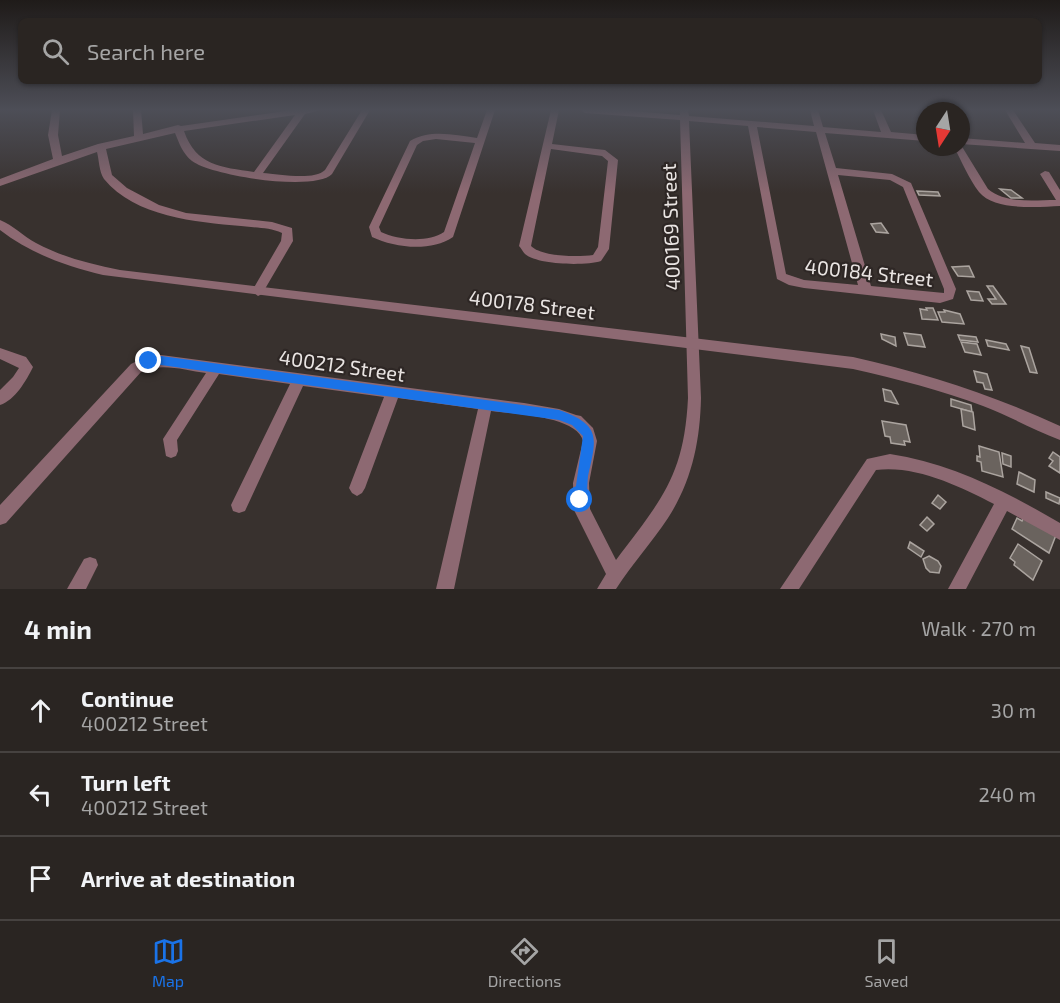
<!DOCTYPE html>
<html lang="en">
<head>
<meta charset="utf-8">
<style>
  :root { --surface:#2a2522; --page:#322d2a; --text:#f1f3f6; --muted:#a5a5a5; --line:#464240; --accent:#1a73e8 }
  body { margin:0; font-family:"Exo 2",sans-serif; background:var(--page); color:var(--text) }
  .compass { position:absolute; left:916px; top:102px; width:54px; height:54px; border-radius:50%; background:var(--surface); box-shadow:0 2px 4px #0004; rotate:192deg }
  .stop { position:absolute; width:18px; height:18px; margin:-14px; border:4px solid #1a73e8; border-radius:50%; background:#fff }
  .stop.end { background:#1a73e8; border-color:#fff; box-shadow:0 2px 6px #0008 }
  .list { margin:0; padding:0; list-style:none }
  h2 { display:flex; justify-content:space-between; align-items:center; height:78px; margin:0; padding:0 24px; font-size:26px }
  h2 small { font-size:20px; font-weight:400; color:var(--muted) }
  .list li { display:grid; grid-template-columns:39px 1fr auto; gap:18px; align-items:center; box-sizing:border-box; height:84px; padding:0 24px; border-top:2px solid var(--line) }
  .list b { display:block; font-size:22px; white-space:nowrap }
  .list p { margin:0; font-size:20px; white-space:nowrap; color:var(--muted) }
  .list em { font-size:20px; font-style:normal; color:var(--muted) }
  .icon { flex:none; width:33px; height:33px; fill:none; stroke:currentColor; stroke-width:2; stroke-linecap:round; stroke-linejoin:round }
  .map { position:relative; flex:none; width:1060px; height:589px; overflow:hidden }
  .search { position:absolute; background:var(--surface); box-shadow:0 2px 4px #0004; left:18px; right:18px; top:18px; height:66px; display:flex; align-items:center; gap:15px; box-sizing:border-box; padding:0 21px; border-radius:9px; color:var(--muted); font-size:22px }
  .sheet { height:330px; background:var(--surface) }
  nav { display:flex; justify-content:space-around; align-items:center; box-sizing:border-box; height:84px; border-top:2px solid var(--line); background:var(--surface); font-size:16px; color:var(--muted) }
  nav a { display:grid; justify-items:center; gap:3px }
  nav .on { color:var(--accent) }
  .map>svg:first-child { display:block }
  .building { fill:#6a635e; stroke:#aba49f; stroke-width:1.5 }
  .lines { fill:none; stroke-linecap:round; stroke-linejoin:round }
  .minor { fill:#8d6972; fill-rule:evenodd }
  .tertiary { fill:#8d6972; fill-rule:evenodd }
  .route { fill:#1a73e8 }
  .labels { text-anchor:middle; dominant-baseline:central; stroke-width:4.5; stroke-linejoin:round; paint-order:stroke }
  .street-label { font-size:20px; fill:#eae5e3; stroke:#2e2725 }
</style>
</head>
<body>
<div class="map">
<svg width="1060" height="589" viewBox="0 0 1060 589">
  <rect width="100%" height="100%" fill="#38312e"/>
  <g class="building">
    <path d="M1000,189L1011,190L1022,198H1011Z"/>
    <path d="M917,191L938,192L940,196L919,195Z"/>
    <path d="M881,223L888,233L876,232L871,224Z"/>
    <path d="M969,266L974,277L958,276L952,267Z"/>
    <path d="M987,286H993L1006,304H992L988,299H996Z"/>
    <path d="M967,291L979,292L983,301L971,300Z"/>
    <path d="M926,308H933L938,320L922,319L920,309L927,310Z"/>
    <path d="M944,310L960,314L964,324L942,322L938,312H945Z"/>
    <path d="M904,333L921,335L925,347L908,345Z"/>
    <path d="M881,334L895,337L896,346L882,339Z"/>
    <path d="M958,335L976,337L978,342L960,340Z"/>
    <path d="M986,340L1006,344L1009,350L988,346Z"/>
    <path d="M961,342L977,344L981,355L965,352Z"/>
    <path d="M1021,346L1029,348L1037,373L1030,372Z"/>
    <path d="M974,371L987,374L992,390L985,389L983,383L977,382Z"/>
    <path d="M883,389L891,391L898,404L885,401Z"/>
    <path d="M951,399L971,405L972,412L951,406Z"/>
    <path d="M961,409L973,412L975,430L963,426Z"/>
    <path d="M882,421L906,425L910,442L904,441L905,445L891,443L890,437L885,436Z"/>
    <path d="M979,446L999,452L1003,477L982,471L981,462L977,461V456L980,457Z"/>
    <path d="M1053,452L1060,457V473L1049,466L1053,461L1049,458Z"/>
    <path d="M1002,453L1011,456V467L1003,464Z"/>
    <path d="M1019,472L1035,480L1034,492L1017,484Z"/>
    <path d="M1046,492L1060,498L1059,504L1046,498Z"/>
    <path d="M938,495L946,502L940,509L932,503Z"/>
    <path d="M1024,516L1056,535L1049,553L1012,529L1017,518L1022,521Z"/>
    <path d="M927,517L934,524L927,531L920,525Z"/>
    <path d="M910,542L924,551L921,557L908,548Z"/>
    <path d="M1018,544L1042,561L1033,580L1014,565L1015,562L1010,558Z"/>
    <path d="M929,556L938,561L941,566L939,573L930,572L926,568L923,559Z"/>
  </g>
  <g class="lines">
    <g class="minor">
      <path d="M52,110H60L58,135L62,156L98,144L134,136L133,110H141L143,134L178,125L181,126L293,110H321L305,114L263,173C278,174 314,181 325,170L362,110H370L332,174C315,192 212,176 192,161C183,154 179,143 175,133L106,149L112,175L127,188L159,205L186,213L272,222L292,228L293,241L262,294L258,296L252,291L281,241L282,233C269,227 255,228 241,226C196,222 135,217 104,179C99,172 99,159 97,152L0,186V179L53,159L48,135ZM295,115L254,172C221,167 196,166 184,131Z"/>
      <path d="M487,110H495L453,237C431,252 395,248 372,237L369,227L410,141C431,129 454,135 477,138ZM436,139L475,143L444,232C428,243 398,240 381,232L379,227L417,145L423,141Z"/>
      <path d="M551,110H559L552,144L605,150L618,160L609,249L601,261C585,266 538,265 525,254C523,252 521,248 519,246ZM551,149L602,156L608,161L598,247L593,255C578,257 542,257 531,246Z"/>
      <path d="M581,110H619L680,115V110H688L689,116L814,126L810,110H818L823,127L881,132L873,110H881L891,132L925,135V141L825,133L836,168L892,174L911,183L956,289L953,299L940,303L804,288L789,285L777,279L748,126L689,121L701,398C700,441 692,481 668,518C652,542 632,564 616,589H597L606,574L574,510L573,483L583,441C577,416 514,414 491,411L454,589H436L478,409L398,398L365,488L362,493L357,496L352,493L349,488L384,397L303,386L245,511L239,513L233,511L231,505L290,384L219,374L177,440L178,451L176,456L171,458L166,456L163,439L206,373C185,370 160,362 141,372L6,523L0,525V505L131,364L149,355H161L524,403L559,409L576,415L581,416L593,428L597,441L589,483L590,509L616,560C661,500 684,477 688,398L680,120L585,113ZM757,127L816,132L858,285L804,280L786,274ZM838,175L890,180L903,187L944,289V293L871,286Z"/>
      <rect x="935" y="110" width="9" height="1"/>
      <path d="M1005,110H1013L1035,143L1060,145V151L961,144V138L1025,143Z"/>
      <path d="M961,145L988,189C1006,204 1034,200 1056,200L1040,174L1045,171L1049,172L1060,190V206C1038,207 994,211 979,192C969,179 962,162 954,147H961Z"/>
      <path d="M0,348L26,357L33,367C26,381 15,400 0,405V390L13,377L19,368L0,359Z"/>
      <path d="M890,454C951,463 1007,492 1060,523V540L1007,511L966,589H948L994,504C959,486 916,465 876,470L799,589H780L867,459Z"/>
      <path d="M90,557L96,559L98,565L86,589H67L84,559Z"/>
    </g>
    <path class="tertiary" d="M0,220C13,225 23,236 36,243C62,257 90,264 120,270L853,357C925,373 993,395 1060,426V440C1034,430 1009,416 983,406C941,390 897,379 853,369L103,275C66,266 31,254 0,230Z"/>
  </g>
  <linearGradient id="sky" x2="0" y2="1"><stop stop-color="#1f1b19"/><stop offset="0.57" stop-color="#4d4e57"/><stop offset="1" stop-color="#4d4e57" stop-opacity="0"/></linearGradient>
  <rect width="1060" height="193" fill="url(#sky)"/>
  <path class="route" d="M161,356L559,410C601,425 597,437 588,476C587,485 588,496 584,505L580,507L575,505L574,500L583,436L572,425L559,420L161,365L149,366L144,361L149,357Z"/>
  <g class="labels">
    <g class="street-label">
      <text transform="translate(670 227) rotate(-92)">400169 Street</text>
      <text transform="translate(869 272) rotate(6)">400184 Street</text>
      <text transform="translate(532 304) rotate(7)">400178 Street</text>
      <text transform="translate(342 365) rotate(8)">400212 Street</text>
    </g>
  </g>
</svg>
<svg class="compass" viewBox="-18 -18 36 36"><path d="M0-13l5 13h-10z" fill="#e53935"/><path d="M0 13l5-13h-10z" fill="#a5a5a5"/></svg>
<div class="stop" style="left:580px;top:500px"></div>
<div class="stop end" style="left:149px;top:361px"></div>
<div class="search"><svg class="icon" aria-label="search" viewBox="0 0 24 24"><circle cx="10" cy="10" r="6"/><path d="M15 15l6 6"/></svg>Search here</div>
</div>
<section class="sheet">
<h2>4 min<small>Walk · 270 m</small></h2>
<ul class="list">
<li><svg class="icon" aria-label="ahead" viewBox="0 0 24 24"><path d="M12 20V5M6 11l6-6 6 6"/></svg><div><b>Continue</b><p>400212 Street</p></div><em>30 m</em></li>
<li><svg class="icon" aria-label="left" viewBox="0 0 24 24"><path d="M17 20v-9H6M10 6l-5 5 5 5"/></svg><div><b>Turn left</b><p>400212 Street</p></div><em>240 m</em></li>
<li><svg class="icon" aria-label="arrive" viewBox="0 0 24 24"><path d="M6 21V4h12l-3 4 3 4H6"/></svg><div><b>Arrive at destination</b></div></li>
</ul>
</section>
<nav>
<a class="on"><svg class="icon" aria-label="map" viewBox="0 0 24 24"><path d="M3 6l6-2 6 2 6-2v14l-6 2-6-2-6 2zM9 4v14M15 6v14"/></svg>Map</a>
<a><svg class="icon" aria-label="directions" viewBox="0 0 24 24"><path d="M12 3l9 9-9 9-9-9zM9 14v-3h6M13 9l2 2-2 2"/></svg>Directions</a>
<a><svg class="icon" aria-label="saved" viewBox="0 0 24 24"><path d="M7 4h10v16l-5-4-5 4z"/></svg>Saved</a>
</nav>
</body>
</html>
